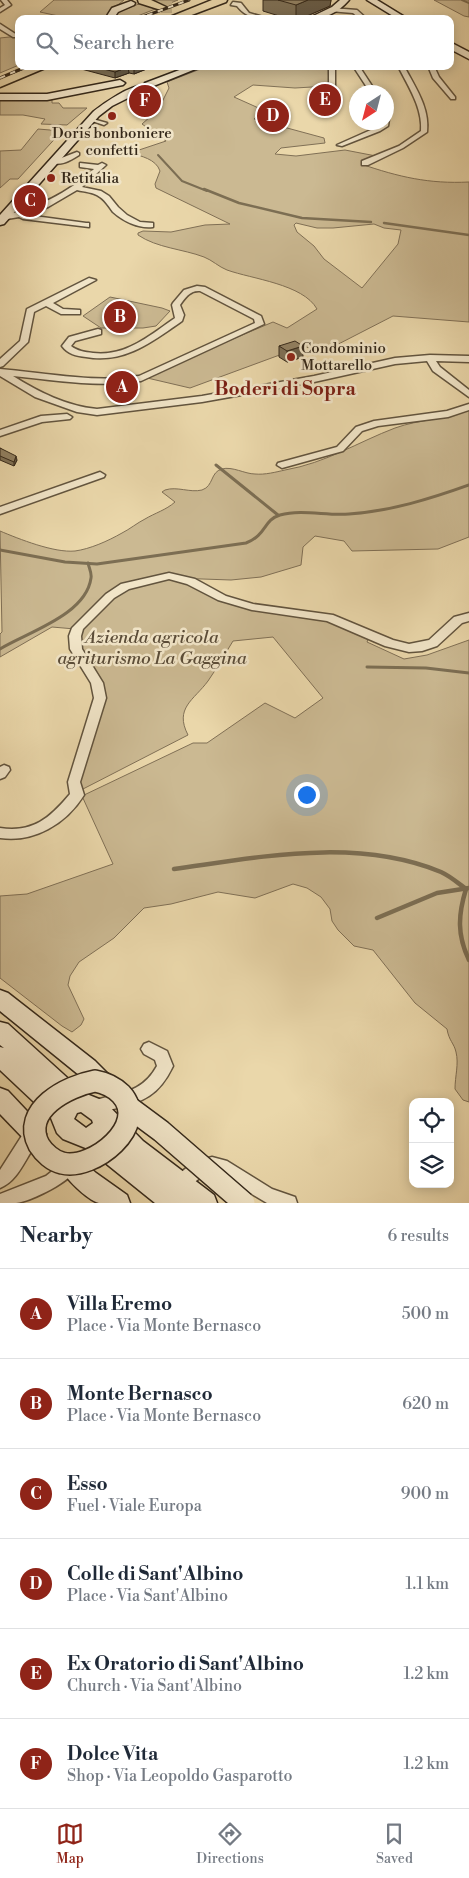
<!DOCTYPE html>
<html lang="en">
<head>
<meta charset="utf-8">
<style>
  :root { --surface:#fff; --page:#f6f6f7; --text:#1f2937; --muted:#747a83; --line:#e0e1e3; --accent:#8f2418 }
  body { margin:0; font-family:"Libre Bodoni",serif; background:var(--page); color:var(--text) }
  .controls { position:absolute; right:15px; bottom:15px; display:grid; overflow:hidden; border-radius:10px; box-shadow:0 2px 12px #0003 }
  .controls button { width:45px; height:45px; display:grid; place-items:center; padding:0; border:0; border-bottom:1px solid var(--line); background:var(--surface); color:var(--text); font:25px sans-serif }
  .compass { position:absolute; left:349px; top:85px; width:45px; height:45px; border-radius:50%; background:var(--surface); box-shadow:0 2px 12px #0003; rotate:216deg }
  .you { position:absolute; left:306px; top:794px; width:18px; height:18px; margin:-12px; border:4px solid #fff; border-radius:50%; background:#1a73e8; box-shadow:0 0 0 8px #1a73e833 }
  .badge { display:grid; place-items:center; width:32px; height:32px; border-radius:50%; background:var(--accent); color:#fff; font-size:16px; font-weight:700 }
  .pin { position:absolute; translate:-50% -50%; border:2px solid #fff; box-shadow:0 1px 5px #0006 }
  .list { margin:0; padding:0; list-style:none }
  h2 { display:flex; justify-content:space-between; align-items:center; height:65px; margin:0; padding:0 20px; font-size:21px }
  h2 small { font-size:16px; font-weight:400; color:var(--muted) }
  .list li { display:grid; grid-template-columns:32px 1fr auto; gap:15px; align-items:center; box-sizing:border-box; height:90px; padding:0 20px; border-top:1px solid var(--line) }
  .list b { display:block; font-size:19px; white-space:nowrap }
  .list p { margin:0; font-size:16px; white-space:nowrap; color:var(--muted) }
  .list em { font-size:16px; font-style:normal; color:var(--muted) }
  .icon { flex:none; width:28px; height:28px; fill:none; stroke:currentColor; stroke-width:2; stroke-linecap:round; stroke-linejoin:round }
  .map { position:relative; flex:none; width:469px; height:1203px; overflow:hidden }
  .search { position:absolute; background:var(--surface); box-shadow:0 2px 12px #0003; left:15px; right:15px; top:15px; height:55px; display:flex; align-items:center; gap:12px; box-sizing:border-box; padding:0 18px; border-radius:10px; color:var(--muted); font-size:19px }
  .sheet { height:605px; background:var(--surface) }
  nav { display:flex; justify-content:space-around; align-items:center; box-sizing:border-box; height:70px; border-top:1px solid var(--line); background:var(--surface); font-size:14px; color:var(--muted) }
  nav a { display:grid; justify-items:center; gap:2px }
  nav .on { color:var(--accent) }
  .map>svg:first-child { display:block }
  .green { fill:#cbb992; stroke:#807056; fill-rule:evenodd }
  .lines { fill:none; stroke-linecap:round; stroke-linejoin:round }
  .stream-far3 { stroke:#7c6e53; stroke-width:2 }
  .stream-far2 { stroke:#7c6e53; stroke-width:2.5 }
  .stream-far1 { stroke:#7c6e53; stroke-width:3 }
  .stream { stroke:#7c6e53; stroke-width:4.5 }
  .highway-tunnel { stroke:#c6b48d; stroke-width:12; stroke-dasharray:12 6; stroke-linecap:butt }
  .street-casing { stroke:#62543e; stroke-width:3 }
  .secondary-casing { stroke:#34281a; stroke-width:3 }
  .highway-casing { stroke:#34281a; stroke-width:3 }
  .street { fill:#f1e5c8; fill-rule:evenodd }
  .secondary { fill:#f1e5c8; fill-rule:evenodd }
  .highway { fill:#ead7aa; fill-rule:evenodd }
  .rail-casing { stroke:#34281a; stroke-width:3 }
  .rail { stroke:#f1e5c8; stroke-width:2; stroke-dasharray:5.5; stroke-linecap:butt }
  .secondary-bridge-casing { stroke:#34281a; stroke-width:24; stroke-linecap:butt }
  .secondary-bridge { stroke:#f1e5c8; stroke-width:21 }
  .wall { fill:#7e7157; stroke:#34281a }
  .shaded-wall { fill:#675c47; stroke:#34281a }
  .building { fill:#938365; stroke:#34281a }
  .poi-dot { fill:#8f2418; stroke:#f1e5c8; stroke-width:2 }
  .labels { text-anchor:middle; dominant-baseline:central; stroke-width:5; stroke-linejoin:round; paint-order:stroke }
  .far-poi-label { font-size:15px; fill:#34281a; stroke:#f1e5c8; text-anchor:start }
  .park-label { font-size:18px; font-style:italic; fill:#5a4c38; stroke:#f1e5c8 }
  .neighbourhood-label { font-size:19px; font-weight:bold; fill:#7a1f14; stroke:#f1e5c8 }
</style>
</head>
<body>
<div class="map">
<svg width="469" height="1203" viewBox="0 0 469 1203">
  <rect width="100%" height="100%" fill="#ead7aa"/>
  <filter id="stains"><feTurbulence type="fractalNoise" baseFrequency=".004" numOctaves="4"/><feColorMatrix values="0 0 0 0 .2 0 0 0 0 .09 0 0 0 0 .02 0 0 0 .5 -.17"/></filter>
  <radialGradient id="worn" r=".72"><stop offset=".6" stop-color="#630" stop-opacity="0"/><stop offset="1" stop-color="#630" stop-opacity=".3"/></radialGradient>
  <g class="green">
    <path d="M54,0H124L114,8L113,14L149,0H178L130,19H61L63,17L40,12Z"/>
    <path d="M434,0H469V17L464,16Z"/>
    <path d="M19,36V65L0,73V38Z"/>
    <path d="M208,66H328L329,86L295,88L253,85L234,97L263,110L254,119L324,138L325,143L281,148L275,154L296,156L345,150L376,156L361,164C399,177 429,184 469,182V322L393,316L321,353L304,346L190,388L143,377L273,322L287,328L317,309C303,284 252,279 227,270C219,267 212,260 204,257C183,249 157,248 138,235V233L143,231L171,232L205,225L230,224L156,188L155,184L160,171C156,159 141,156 130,153L166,141L142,124L151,116L144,113L152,103L162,102L169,88L167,82ZM296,223L317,228H333L374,224L384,228L401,230L398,244L362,288L324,259L314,246L297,232L294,225Z"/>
    <path d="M0,100H52V103H59L63,108H87L67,125L41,124L45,119L23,115H0Z"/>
    <path d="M38,129L62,131L18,179H10L0,188V151L21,150Z"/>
    <path d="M110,297L162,308L170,311L156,326L143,328H101L83,316Z"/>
    <path d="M469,410V537L438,549L352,551L344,541L315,536L303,547L301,565L261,577L231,580L174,578L190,582L222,600L331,621L369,637L367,642L404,659L427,655L469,640V1102L463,1100L455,1089C455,1076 459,1064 456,1052C454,1043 449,1041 447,1029L415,1003L373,950L354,946L338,930L332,921L330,909L321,897L307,888L293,884L255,898L218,892L171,904L144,908L114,938L79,962L70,976L68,985L84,1019L81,1025L72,1032L62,1026L0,978V896L27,894L113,864L82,796L193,743H207L265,703L295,718L323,698L273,637L233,641C225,654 217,668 208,681C194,700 174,708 188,735L83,789L77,787L102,697L79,649L75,629L52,627L0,657V634L2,632L0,531C19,539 54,553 75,551C90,549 108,541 122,533C130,529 137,523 145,519C155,513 166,510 175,502L162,492L165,490C177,486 190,493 202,490C214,486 210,472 222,469C232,466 245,474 255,474C265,475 276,472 285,470C326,463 358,442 395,428C420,419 445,420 469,410Z"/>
  </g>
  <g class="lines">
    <g class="stream-far3">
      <path d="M462,0L469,3"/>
      <path d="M158,155L182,181L207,191"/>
    </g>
    <g class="stream-far2">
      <path d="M204,189L239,203L302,218L371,222"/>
      <path d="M384,223L469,235"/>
    </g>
    <g class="stream-far1">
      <path d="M216,465L278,515"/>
      <path d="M0,550L65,562L97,564L246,543C267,535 263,520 280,515C302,509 327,516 349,514C391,511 430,499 469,485"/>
      <path d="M0,649C28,632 86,615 91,578C92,573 89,568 88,563"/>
      <path d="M367,667L426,668L469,673"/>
    </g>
    <g class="stream">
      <path d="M174,869C261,857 356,837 441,872C450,876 458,883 466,889C458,915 457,935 469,960"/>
      <path d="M377,918L437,893L469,888"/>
    </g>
    <path class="highway-tunnel" d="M161,7H172"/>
    <defs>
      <g id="street">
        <path d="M1,0H7L11,5L0,12V8L5,5Z"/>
        <path d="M233,2L241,3L249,13L270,19C255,19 246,17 237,6L231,5Z"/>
        <path d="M331,8L357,10L367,19H360L353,13L329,11Z"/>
        <path d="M0,24L17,35V37H13L0,29Z"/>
        <path d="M329,66H335V105L332,107L329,105Z"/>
        <path d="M353,66H359L376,92H370Z"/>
        <path d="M398,66H404C415,87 430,108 427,132L403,148L368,165H362V161L399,146L421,131C423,108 408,86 398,66Z"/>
        <path d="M428,66H434L439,77L455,97V99H451L433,78Z"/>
        <path d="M386,117L389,119L388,126L380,131L342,146L337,145L382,125V122H386Z"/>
        <path d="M89,118L107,123L104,125L89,120Z"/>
        <path d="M77,152L79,153V155C71,160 60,167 51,162Z"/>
        <path d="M80,163L98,165L102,163L106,165L82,187L101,191L109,196L118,207L127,215L140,222L153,223V227C139,229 123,221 113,212C109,207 106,201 100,197C93,192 85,192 77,190L48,207L27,215L86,223H89V227L23,219L19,217L1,220V216C37,208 67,194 94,169L80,167Z"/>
        <path d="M89,278L96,280L53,303L63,309L80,310V314H61L46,306L34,312L28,342L3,366L0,367V359L20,341L27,309Z"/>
        <path d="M197,286L205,287L261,316L264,324L141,381C97,388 56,380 13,376C39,392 66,406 97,409L202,396L314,376L395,358L430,355L469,356V362L436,361L440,367L469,390V397L433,371L427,361L395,364L314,382L202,402L97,415L77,412L35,397L0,376V369C47,373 92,383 139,376L255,323L254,319L200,291C190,290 185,298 180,305L184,315L182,321C152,342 124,364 86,357C76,356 68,354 62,346L69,337L98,329L101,330V334L75,341L71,346C77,351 85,352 93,353C126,357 150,335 175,318L172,305L173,303L184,290Z"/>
        <path d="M469,404V410L448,417L378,426L362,431L343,451L282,468L277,465L278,463L337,447L356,427L374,421L447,411Z"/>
        <path d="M67,414L72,417L70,419L42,422L0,436V430L41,416Z"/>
        <path d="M100,472L105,475L104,477L0,514V507Z"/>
        <path d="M169,573L195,579L226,596L253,604L333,615L393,640L409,644L429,640L454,617L469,613V621L462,623L437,646L422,651L409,652L385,646L327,621L252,610L218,600L187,584L169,579L129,589L114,598L83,629L81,636L82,649L103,683L106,698L80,782L84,795C66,824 34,843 0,838V828C33,833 50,818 70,794L68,782L94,698L91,683L70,649L69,636L72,628L106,594L121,584Z"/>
        <path d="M4,765L9,767L10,770L5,777L0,779V767Z"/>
        <path d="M149,1042L167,1051L173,1066C159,1095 144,1102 113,1109C105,1111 98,1115 90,1112L88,1107L90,1102C118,1092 141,1095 157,1066L155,1060L144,1054L141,1049L144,1044Z"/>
        <path d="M34,1127L40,1129L42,1134L40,1139C26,1155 20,1180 0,1188V1170L23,1134L28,1129Z"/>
        <path d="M212,1157L227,1161L272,1189L295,1197L297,1203H267L217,1173C202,1169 194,1187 181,1192L175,1189L173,1184C179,1169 197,1161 212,1157Z"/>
        <path d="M71,1159L77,1161L79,1166C72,1181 32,1201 16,1203C11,1203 5,1203 0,1203V1194L46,1176L65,1161Z"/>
      </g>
      <g id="secondary">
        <path d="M340,0H349C338,13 324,19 307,19L332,7Z"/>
        <path d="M367,0H377L408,19H398Z"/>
        <path d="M131,1L135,3L134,5L118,12L113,19H105L112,8Z"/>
        <path d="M450,42L469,52V59L450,49Z"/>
        <path d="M190,66H203L151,87H145L144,90L112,106L99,116L4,224L0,225V215L93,112C103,104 131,84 144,86L145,83Z"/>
        <path d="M120,80L125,83L123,85L47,100H0V94H47Z"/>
        <path d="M0,990L8,993L95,1061L109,1075L112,1082L109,1089L101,1092L93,1089L79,1075L0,1011Z"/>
        <path d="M0,1022L8,1024L84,1093L104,1101L143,1141L214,1195L217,1203H155L88,1149L63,1139L57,1133L51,1118L0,1070V1047L4,1048L0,1045ZM81,1112L92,1120L93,1123L86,1128L74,1119L77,1113Z"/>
        <path d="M0,1088L8,1091L42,1127L46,1134L42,1141L34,1144L26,1141L0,1114Z"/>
        <path d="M71,1155L79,1158L96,1173L127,1195L130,1203C121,1203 107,1203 99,1203C87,1200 64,1177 59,1166L63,1158Z"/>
      </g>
      <g id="highway">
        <path d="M138,0H151L166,7L161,10L139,3Z"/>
        <path d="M212,0H227L226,2L181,19H165Z"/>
        <path d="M33,66H50L0,87V79Z"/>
      </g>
    </defs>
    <use href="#street" class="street-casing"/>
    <use href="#secondary" class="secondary-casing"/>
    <use href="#highway" class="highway-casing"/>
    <use href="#street" class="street"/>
    <use href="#secondary" class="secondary"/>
    <use href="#highway" class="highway"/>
    <defs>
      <g id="rail">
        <path d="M137,19L189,0"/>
        <path d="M0,78L28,66"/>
      </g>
    </defs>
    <use href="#rail" class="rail-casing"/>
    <use href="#rail" class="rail"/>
    <defs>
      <g id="secondary-bridge">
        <path d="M95,1081C106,1083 114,1087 121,1094C150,1125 93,1171 62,1163C53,1161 44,1153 39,1145C20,1110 68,1086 95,1081Z"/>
        <path d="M130,1108L161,1131L244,1203"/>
      </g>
    </defs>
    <use href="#secondary-bridge" class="secondary-bridge-casing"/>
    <use href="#secondary-bridge" class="secondary-bridge"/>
  </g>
  <g class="wall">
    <path d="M263,0H331L330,6L300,19H289L263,11Z"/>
    <path d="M70,66H154L134,74L129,73L115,78Z"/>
    <path d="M279,346L303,357L287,362L279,357Z"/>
    <path d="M0,448L17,460L14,466L0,460Z"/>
  </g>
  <g class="shaded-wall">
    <path d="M308,0H331L330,6L300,19H296V5Z"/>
    <path d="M139,66H154L134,74V68Z"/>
    <path d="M128,67L129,73L115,78V72Z"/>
    <path d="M303,346V357L287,362V351Z"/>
    <path d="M16,456L17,460L14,466V462Z"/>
  </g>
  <g class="building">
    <path d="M278,0H308L296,5Z"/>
    <path d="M92,66H139L134,68L128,67L115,72Z"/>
    <path d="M295,341L303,346L287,351L279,346Z"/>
    <path d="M0,448L16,456L14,462L0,456Z"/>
  </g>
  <g class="poi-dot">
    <circle cx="112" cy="116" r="5"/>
    <circle cx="51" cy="178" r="5"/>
    <circle cx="291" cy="357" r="5"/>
  </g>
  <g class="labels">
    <g class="far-poi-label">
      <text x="112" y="133" text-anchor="middle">Doris bonboniere<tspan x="112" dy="17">confetti</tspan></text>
      <text x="61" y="178">Retitalia</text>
      <text x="301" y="348">Condominio<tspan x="301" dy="17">Mottarello</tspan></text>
    </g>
    <g class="park-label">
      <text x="152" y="637">Azienda agricola<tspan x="152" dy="21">agriturismo La Gaggina</tspan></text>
    </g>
    <g class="neighbourhood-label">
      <text x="285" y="389">Boderi di Sopra</text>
    </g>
  </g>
  <rect width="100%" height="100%" filter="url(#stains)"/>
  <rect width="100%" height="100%" fill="url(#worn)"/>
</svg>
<div class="controls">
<button><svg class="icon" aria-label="locate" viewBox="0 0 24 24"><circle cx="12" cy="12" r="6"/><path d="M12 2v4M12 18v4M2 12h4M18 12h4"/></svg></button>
<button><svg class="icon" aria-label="layers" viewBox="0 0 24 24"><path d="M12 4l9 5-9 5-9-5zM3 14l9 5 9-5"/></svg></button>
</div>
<svg class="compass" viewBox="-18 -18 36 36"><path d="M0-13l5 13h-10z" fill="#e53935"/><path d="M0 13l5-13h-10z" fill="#747a83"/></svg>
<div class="you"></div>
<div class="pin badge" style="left:122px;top:387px">A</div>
<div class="pin badge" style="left:120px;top:317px">B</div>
<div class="pin badge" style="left:30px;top:201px">C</div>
<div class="pin badge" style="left:273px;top:116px">D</div>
<div class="pin badge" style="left:325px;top:100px">E</div>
<div class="pin badge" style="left:145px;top:101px">F</div>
<div class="search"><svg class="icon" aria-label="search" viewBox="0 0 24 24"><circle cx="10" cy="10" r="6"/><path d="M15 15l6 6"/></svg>Search here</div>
</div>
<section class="sheet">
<h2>Nearby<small>6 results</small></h2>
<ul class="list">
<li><span class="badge">A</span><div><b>Villa Eremo</b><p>Place · Via Monte Bernasco</p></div><em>500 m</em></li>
<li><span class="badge">B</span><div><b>Monte Bernasco</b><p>Place · Via Monte Bernasco</p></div><em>620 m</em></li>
<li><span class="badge">C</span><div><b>Esso</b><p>Fuel · Viale Europa</p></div><em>900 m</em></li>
<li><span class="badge">D</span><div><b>Colle di Sant'Albino</b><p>Place · Via Sant'Albino</p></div><em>1.1 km</em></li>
<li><span class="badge">E</span><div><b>Ex Oratorio di Sant'Albino</b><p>Church · Via Sant'Albino</p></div><em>1.2 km</em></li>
<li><span class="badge">F</span><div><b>Dolce Vita</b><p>Shop · Via Leopoldo Gasparotto</p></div><em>1.2 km</em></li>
</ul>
</section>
<nav>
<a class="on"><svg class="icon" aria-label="map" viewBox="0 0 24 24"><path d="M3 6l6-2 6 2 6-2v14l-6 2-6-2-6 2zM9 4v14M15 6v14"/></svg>Map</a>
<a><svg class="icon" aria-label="directions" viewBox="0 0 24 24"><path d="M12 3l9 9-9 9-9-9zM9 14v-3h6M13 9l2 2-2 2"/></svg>Directions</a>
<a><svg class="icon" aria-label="saved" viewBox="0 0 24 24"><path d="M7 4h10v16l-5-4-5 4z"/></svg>Saved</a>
</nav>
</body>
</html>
